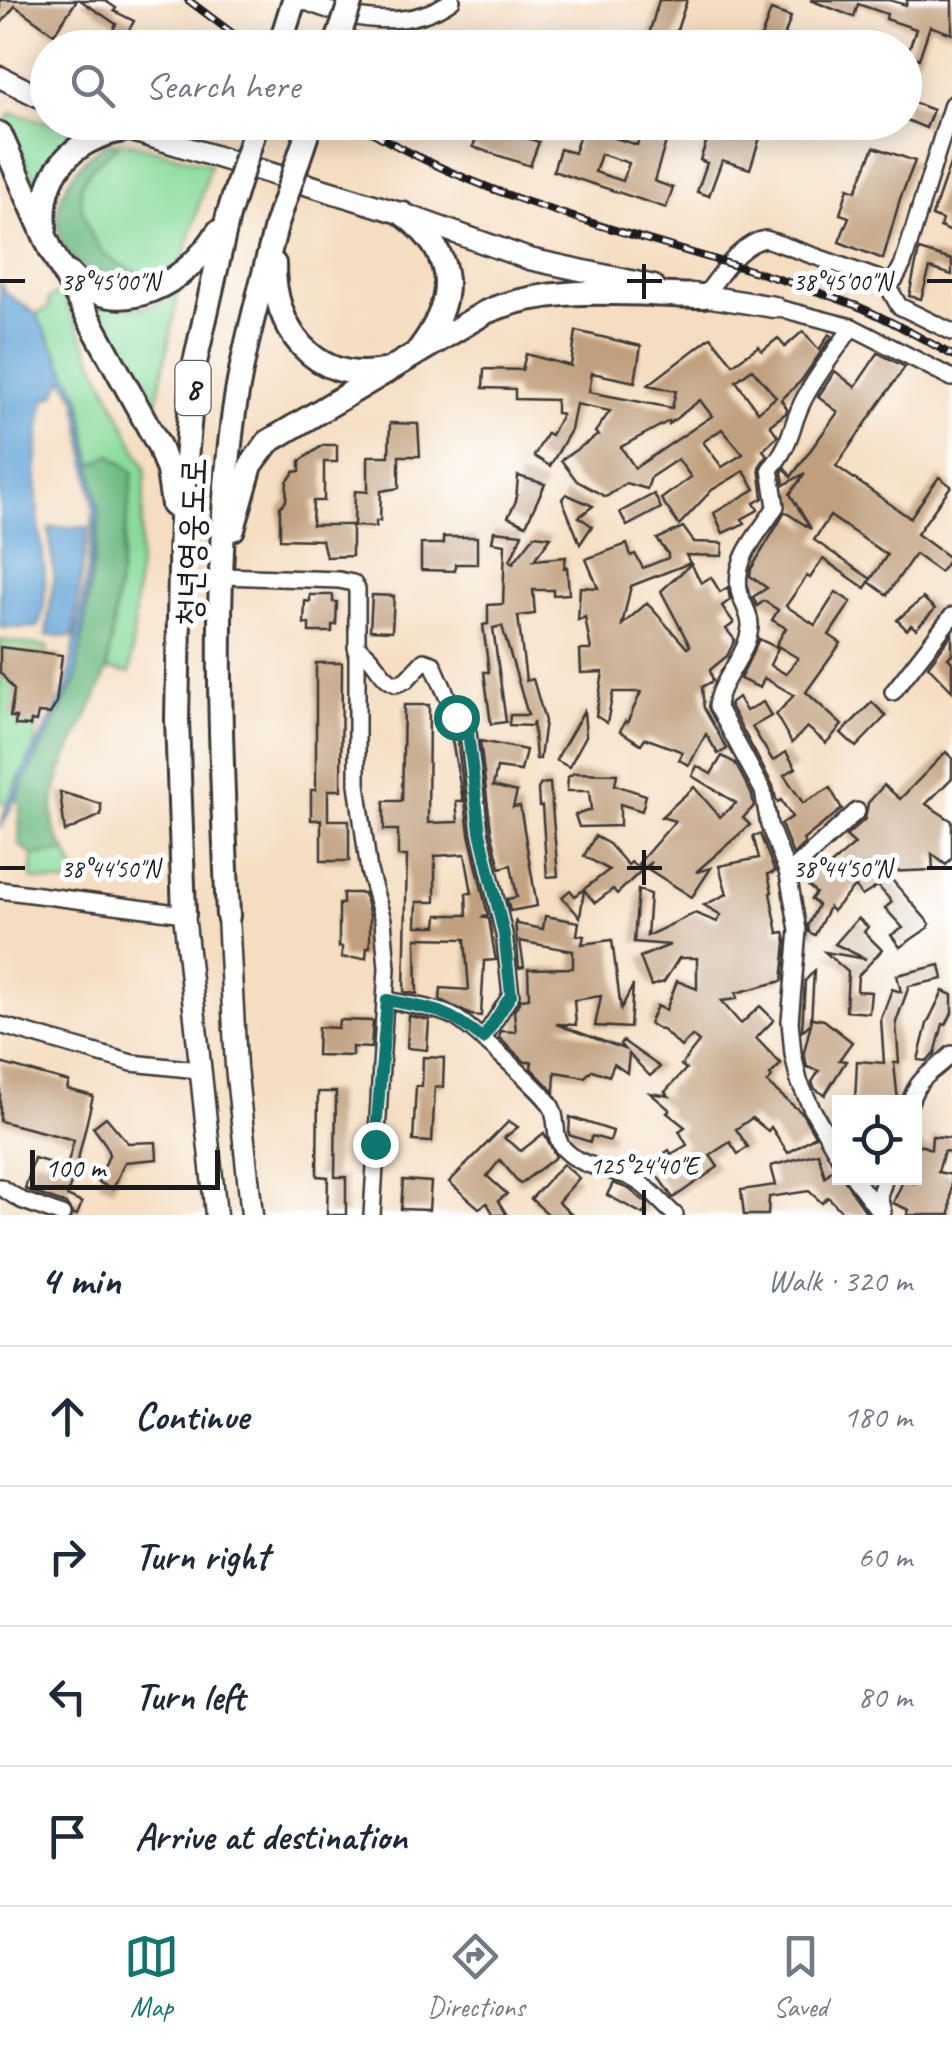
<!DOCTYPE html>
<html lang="en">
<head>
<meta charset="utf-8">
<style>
  :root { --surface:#fff; --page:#f6f6f7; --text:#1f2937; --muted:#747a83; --line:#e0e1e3; --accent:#0f766e }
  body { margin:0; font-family:Caveat,"Poor Story",sans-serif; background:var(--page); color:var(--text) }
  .controls { position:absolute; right:30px; bottom:30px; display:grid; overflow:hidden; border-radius:0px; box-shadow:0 5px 25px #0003 }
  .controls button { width:90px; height:90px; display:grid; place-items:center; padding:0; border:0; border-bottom:2px solid var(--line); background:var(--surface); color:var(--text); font:50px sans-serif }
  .scale { position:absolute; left:30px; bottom:25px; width:190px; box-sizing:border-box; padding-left:10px; border:5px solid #1c1c1c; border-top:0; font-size:28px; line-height:35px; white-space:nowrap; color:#1c1c1c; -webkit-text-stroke:8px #fff; paint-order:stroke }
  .stop { position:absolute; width:30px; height:30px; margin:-22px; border:8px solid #0f766e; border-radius:50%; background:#fff }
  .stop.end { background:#0f766e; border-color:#fff; box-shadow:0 2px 10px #0008 }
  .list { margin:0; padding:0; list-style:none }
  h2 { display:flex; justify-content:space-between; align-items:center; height:130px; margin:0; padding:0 40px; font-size:42px }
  h2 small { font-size:32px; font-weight:400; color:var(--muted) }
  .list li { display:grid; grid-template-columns:65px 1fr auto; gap:30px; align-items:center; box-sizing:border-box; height:140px; padding:0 40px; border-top:2px solid var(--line) }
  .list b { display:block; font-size:38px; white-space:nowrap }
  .list em { font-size:32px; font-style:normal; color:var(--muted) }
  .icon { flex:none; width:55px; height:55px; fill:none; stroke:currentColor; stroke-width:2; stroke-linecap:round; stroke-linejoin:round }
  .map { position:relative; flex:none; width:952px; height:1215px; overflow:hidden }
  .search { position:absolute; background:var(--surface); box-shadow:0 5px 25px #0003; left:30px; right:30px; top:30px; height:110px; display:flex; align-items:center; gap:25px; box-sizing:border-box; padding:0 35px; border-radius:55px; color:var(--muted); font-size:38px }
  .sheet { height:690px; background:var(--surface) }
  nav { display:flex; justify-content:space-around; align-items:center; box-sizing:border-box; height:140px; border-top:2px solid var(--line); background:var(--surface); font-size:28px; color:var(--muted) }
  nav a { display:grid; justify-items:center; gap:5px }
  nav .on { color:var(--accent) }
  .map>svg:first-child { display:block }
  .green { fill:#89db9c; stroke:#527c5c; stroke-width:2.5 }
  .forest { fill:#6ebb84; stroke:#456c50; stroke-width:2.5 }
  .water { fill:#64a5d7; stroke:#40607a; stroke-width:2.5 }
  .building { fill:#c09f7d; fill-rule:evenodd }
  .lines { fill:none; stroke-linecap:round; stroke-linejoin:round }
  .minor-casing { stroke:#3c3935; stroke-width:20 }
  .major-casing { stroke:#3c3935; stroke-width:25 }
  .highway-casing { stroke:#3c3935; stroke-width:28 }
  .minor { stroke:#fff; stroke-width:15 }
  .major { stroke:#fff; stroke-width:20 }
  .highway { stroke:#fff; stroke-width:22 }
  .rail-casing { stroke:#1c1c1c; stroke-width:8 }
  .rail { stroke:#fff; stroke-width:4; stroke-dasharray:11; stroke-linecap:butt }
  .highway-bridge-casing { stroke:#3c3935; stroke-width:28; stroke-linecap:butt }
  .highway-bridge { stroke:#fff; stroke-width:22 }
  .route { stroke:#0f766e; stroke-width:12 }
  .ticks { fill:none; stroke:#1c1c1c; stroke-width:4 }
  .labels { text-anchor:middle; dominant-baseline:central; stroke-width:10; stroke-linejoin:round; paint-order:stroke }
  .shield { fill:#fff; stroke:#606060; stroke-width:2.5 }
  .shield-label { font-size:32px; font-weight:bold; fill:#1c1c1c }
  .street-label { font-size:35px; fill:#1c1c1c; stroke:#fff }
  .ticks-label { font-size:25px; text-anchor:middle; fill:#1c1c1c; stroke:#fff; stroke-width:10; stroke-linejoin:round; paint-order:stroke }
</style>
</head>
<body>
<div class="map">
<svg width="952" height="1215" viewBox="0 0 952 1215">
  <rect width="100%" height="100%" fill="#fff"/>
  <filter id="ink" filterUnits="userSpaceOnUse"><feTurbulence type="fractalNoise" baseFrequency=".01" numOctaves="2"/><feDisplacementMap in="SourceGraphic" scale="20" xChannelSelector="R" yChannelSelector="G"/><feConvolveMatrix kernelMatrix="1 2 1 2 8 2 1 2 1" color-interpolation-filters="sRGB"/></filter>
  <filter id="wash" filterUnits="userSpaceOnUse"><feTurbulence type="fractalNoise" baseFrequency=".0048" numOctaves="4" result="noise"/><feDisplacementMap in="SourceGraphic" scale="40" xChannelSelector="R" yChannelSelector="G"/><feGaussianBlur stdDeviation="2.25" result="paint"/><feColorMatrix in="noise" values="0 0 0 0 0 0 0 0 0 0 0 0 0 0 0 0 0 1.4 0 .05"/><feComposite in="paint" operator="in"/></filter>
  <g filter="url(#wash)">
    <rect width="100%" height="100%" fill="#f4ddc0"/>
    <g class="green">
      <path d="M11,113L83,131L42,197L6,122Z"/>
      <path d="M121,141L210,165L181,268L142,286L140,273C131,269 119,266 112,260C90,246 75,208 82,184C85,170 99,158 105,144Z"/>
      <path d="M61,292L146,470L130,673L107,670L133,473L111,455L92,465L81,399L36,314L49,308V298Z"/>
      <path d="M178,295L153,421L96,302L145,308Z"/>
      <path d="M0,640L48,647L34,749L7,804L0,803Z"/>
      <path d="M66,851L82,886L31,879L33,856Z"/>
    </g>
    <g class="forest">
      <path d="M105,144L119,146C82,171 71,186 89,229C93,239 102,254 112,260C120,266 132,269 141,273L142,286C47,284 29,194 105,144Z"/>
      <path d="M111,455L133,472L107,670C93,717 41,781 55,831C56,837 62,845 66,851L33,856L19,845L20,804L15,796L76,680L99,528L92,465Z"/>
    </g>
    <g class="water">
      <path d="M0,283L7,294L36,314L81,399L99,512L76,680L0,829L7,804L67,687L87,573L94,508L77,400L64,378L55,395L45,399C36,437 35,478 38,517C42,556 52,589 38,627L0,628Z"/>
      <path d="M88,527L73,637L46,635L54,578L49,528Z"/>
    </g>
    <g id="blocks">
      <g class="building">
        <path d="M0,0H77L54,34L15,6L0,25Z"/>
        <path d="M80,0H104L116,8L114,11L134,21L129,30L166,48H104L116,24Z"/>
        <path d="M659,0H687L671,48H645Z"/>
        <path d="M810,0H889L906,5L907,0H952V34L930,26L919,59L907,55L916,29L886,19L887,14L858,4L854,17Z"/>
        <path d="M771,10L791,17L780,48H757Z"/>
        <path d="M904,99L933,110L926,128L904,119Z"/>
        <path d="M584,122H606L602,134L637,145L644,122H672L654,181L673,188L666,208L553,171L560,149L574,153ZM601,154L629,163L623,181L595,172Z"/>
        <path d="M713,122H765L750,169L722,160L709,196L697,192L707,163L700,160Z"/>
        <path d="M481,123L539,142L530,166L473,147Z"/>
        <path d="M874,147L915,161L900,199L883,259L839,242L849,217L840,214L848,188L856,191Z"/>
        <path d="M951,161H952V232L940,227L942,220L932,216Z"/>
        <path d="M919,250L952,260V275L930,268L921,299L909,296Z"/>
        <path d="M576,331L641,346L635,382L592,373L589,392L672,408L676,391L648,385L711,337L733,364L759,346L762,351L778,338L785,347L803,331L819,350L829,334L832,336L801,381L781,400L787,409L786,413L770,425L778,436L763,450L767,455L759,467L763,498L754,503L758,510L742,519L745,523L723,533L714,513L755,489L744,471L712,490L679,525L661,499L691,477L678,459L651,477L647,489L626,483L606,497L577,481L561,460L598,435L595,432L610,411L576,404L571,430L550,466L534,456L547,433L551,435L562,414L556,413V400L515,399V389L483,388L484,369L522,370L526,354L571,366ZM752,369L776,397L758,412L736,381ZM700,400L712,416L635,468L621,447L669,421V424ZM722,429L743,454L722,467L703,442Z"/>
        <path d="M878,353L905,367L836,466L910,518L939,477L951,486L917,534L950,558L940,572L915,554L887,595L869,582L887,555L830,516L814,540L871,579L865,588L823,559L810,578L807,576L786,606L815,625L836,592L851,602L829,635L841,643L806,692L842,725L826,743L807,727L792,743L776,715L794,695L764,678L760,688L740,679L759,639L778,648L770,665L786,674L798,658L776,645L786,628L772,620L778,610L764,601L757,606L753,597L767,588L750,576L751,569L785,512L811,529L790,494L805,473L784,485L782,472L785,468L791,477L838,412L818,397L835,371L855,387Z"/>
        <path d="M390,423L418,424L420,456H399V488L381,491L380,521H376V527L354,526L355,491L368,492V456H389Z"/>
        <path d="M323,445H337V462H324V501H313L312,525H352V556L326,557L322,540L280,539V507L286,501L287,482L294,472L300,471V461Z"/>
        <path d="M518,476L545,484L526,525L508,517L516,501Z"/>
        <path d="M566,494L593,506L579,517L592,526L580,544L562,499Z"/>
        <path d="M654,494L661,508L627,526L620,512Z"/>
        <path d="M683,527L694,542L723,543L722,556L686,555L690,563L631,586L622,625L647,603L687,648L690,646L661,591L691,564L701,583L711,577L720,592L728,587L730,600L722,606L734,623L726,629L735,640L727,656L710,670L713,681L702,687L704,708L727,749L718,754L706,734L689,765L679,760L683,752L645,738L641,744L620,731L625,721L627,723L641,692H613L607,723L596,716L603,672L581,673L580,650H591L585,617L578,620L580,587L598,588L586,559L627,544L631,556L635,554L643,568L668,558V554L657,539Z"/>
        <path d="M494,531L522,534L510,561L513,563L535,535L551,537L534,560L566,557L564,568L567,567L569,594L553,595V590H533L535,614L518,616L526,681L533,679L545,721L540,759H536L533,721L532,726L509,725L510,715H528L502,626L493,628L506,722L491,724L484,672H489L483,625L488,624V605L503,604L505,544L492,542Z"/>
        <path d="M443,537H477V564H455V571L421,570V544H443Z"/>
        <path d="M310,595H333V602H337L336,625H332V632H309V624H304L305,601L310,602Z"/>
        <path d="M372,595L394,596L392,631L370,630Z"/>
        <path d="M923,598L935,609L916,629L911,625L907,630L897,620Z"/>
        <path d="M952,634V654L948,658L952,662V691L928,666Z"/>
        <path d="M0,647L62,655L56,704L50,714L38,713L36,722L31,721L30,726L15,725L16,717H10L14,690L0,672Z"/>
        <path d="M316,663H342L341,790H328V820H349V861H321V820H311V790H316Z"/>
        <path d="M738,697L746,711L763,702L771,716L752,727L773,761L786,752L796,768L784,775L803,803L830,788L842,809L803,840L805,843L793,855L781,824L792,817L781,800L778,802L776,799L773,786L729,704Z"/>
        <path d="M872,702L886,716L856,747L841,733Z"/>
        <path d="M404,705H429L428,823L458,822L456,801H463L451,735L457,737L469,834L488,916L481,917L489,919L495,956L496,960L484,961L481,1016L471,1015L440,1000L441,988L469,990L465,939L416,938L417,994L404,992L407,856H398V830H384V801H402ZM465,854L472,893H466L467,915H438L437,926H416L417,902H435V856Z"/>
        <path d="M584,711L586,736L569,767L556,760Z"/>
        <path d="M480,741L526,750L521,771L497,768L493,786L517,792L513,807L520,806L537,906L510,911L507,899L517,897L511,865L500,868L491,830Z"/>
        <path d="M946,752L952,758V778L926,804L952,821V858L946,865L932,854L933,870L885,872L930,924L928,928L900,947L891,935L903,928L885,908L892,902L878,886L862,896L855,886L833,911L829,907L815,935L809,932L808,925L818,905L811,899L816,893L800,878L812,867L820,874L855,844L846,836L865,819L868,803L884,785L900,799Z"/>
        <path d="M722,756L735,763L752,795L754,806L743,818L750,825L696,872L711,868L692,897L648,869L651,862L643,869L638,864L675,821L661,817L694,787L720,817L736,803L692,776L697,766L711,774Z"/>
        <path d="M574,773L617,774L615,785L646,795L642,811L620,804V826L579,827L575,815L591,810L589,791H567L568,777Z"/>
        <path d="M550,783L558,876L547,877L542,806H539L538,789L541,784Z"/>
        <path d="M60,792L101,804V815L65,832Z"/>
        <path d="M760,834L775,872L768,874L772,892L770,893L778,933L784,932L786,942L782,981L736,993L737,999L721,1001L741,1024L760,1006L774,1020L756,1038L781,1064L770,1075L772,1077L767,1083L802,1113L815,1136L788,1153L771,1127L768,1131L752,1118L736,1129L748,1147L738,1154L730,1142L710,1155L718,1167L673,1198L649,1164L669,1150L671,1154L687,1145L679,1131L685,1127L667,1113L670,1110L650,1093L669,1096L665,1092L686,1069L681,1065L699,1042L692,1036L681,1047L664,1031L649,1024L657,1006L666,1010L677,981L697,989V958H679L664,982L651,986L640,957L670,945L634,942L638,890L650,894L647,936L695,913L717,922L721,915L704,905L727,894L719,866L759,858L753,836Z"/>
        <path d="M595,836L609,844L628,865L631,862L641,871L617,894L613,889L595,903L584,890L580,917L562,897L570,890L575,896L609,870L584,856Z"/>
        <path d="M343,893H364L370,916V947H367L366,958H342V947H339V904H343Z"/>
        <path d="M545,916L579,922L577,935L584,936L582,944L612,940L621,1009L633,985L630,1028L595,1026L601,996L574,1000L576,1025L556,1024L624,1049L620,1044L623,1041L660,1067L650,1076L629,1054L627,1073L614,1064L609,1076L592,1070L585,1077L555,1072L554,1092L531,1068L532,1062H525L499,1038L501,1031L516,1032L514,1011L521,999L529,998L528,969L573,968V951L520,941L524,967L519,968L515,920L517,924L543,929Z"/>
        <path d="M858,918L868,927L864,932L882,950L858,976L857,991L871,992L869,1013L846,1011L848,972L825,952L866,959L835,944Z"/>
        <path d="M940,965L943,979L909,986L896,1022L899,1063H894L898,1102H855L857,1061L884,1063L881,1019L892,989L901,992L897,975Z"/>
        <path d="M814,971L811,1022L812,1018L824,1020L852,1042L839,1060L846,1061L825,1095L815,1089L812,1082L819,1071L807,1067L804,1052L811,1023L802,1031L805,981Z"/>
        <path d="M943,991L952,995V1013L946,1025L943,1024L935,1054L926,1061L918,1060L927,1024Z"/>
        <path d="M409,1016L429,1020L427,1050L407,1048Z"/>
        <path d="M339,1020L373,1021L371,1048L352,1047V1056L317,1055L318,1027L338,1028Z"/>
        <path d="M423,1057L444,1058L443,1087H435L432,1142L413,1141L416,1086H422Z"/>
        <path d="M0,1063L69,1082L67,1089L93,1096L76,1168L67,1166L74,1140L0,1121Z"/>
        <path d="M318,1092H336L335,1177H346V1215H327L328,1177L317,1176Z"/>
        <path d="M106,1117L128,1143L156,1142L157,1159L125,1162L113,1189L98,1182L109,1155L106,1145L93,1127Z"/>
        <path d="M570,1117L613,1131L610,1141L592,1136L590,1142L569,1135Z"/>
        <path d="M509,1121L518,1127L504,1138L521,1151L544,1133L556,1157L520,1184L500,1160L487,1176L507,1194L498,1201L507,1215H494L487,1203L479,1208L449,1182Z"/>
        <path d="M932,1136L952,1138V1152L944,1151L938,1172L952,1175L950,1215H907L909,1210L893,1203L904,1179L914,1183V1143L931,1149Z"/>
        <path d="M818,1153L825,1177L834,1168L840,1169V1178H843L868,1215H845L828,1197L822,1203L809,1191L769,1197L768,1215H744L741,1190L776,1185L771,1166Z"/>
        <path d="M34,1158L75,1170L67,1196L82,1203L77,1215H73L66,1204L25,1189Z"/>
        <path d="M563,1164L579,1178L558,1202L572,1215H549L531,1199Z"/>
        <path d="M403,1180L431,1182L429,1210L401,1209Z"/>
        <path d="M613,1183L629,1189L648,1204L643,1214L607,1195Z"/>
      </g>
    </g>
  </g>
  <g filter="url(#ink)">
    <use href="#blocks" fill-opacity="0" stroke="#3c3935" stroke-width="2.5"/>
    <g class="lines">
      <defs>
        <g id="minor">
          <path d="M301,0C349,20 407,32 452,0"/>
          <path d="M885,281L899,306L952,332"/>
          <path d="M704,296C721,275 739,243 766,239L885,281L895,279L903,264L952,104"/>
          <path d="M774,307L852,327L952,378"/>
          <path d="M223,576L339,580L353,583L357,589V784L369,871L383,920L387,968L372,1215"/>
          <path d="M356,647C376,656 378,677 396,684L406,680L424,661L433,664L456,717L468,732L480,832L504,934L511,995L483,1039"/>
          <path d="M893,692L952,616"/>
          <path d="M788,874L857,811"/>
          <path d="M0,890L184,914"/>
          <path d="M387,1000C409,1005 434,1007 454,1017C467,1023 546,1094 551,1106C559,1120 552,1136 564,1149C581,1167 606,1168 627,1176C647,1184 660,1202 675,1215"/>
          <path d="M0,1025L132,1063L198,1070"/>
          <path d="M910,1102C919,1075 933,1073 952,1054"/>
          <path d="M840,1158L811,1107L799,1081L793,1054L790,1021L798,930L788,874L769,825L763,791L717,706C720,679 747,657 750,627C751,614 741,602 739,590C734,555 760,534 776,506L770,469C792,445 790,426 804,399C817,374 836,351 852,327"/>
          <path d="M854,1178L882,1215"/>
          <path d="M0,1187L21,1200L62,1215"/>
          <path d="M883,1212L879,1196L885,1178"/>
        </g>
        <g id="major">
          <path d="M0,77L48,101"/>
          <path d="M103,122L403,214L529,259L654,286"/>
          <path d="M692,294L774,307"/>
          <path d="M184,914L216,1215"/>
          <path d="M228,916L236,1067L252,1215"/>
        </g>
        <g id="highway">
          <path d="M279,48L294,0"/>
          <path d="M0,134L51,250L159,446L168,471L173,505"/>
          <path d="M403,214C457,254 458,299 418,351"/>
          <path d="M45,228C40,173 72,139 124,130"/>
          <path d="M274,264C273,328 314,384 383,371"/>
          <path d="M68,273C117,325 188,282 218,232"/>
          <path d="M233,529L251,465L268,442L486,312C553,283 632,295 704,296"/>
          <path d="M184,914L177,719L181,518L194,367L228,216"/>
          <path d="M228,916C221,754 212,588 232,427C240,359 260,292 276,226"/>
        </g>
      </defs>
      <use href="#minor" class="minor-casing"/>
      <use href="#major" class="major-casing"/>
      <use href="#highway" class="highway-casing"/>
      <use href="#minor" class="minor"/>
      <use href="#major" class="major"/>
      <use href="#highway" class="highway"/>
      <defs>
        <g id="rail">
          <path d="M188,0L252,48"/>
          <path d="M355,122C508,217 691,243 857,306C889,319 921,338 952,355"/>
        </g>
      </defs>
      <use href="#rail" class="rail-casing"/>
      <use href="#rail" class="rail"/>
      <defs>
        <g id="highway-bridge">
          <path d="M335,48L351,0"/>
          <path d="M228,216L257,122"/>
          <path d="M276,226L311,122"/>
        </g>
      </defs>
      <use href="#highway-bridge" class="highway-bridge-casing"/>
      <use href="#highway-bridge" class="highway-bridge"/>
    </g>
  </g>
  <g class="lines" filter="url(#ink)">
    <path class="route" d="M375,1144L387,1000C431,1009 447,1009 483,1039L511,995L504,934L480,832L468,732L456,717"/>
  </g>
  <path class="ticks" d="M644,264V299M0,281H25M627,281H662M927,281H952M644,850V885M0,868H25M627,868H662M927,868H952M644,1190V1215"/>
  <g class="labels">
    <rect class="shield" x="175.5" y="361" width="35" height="54" rx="8"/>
    <g class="shield-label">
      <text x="193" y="388">8</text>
    </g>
    <g class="street-label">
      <text transform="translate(191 542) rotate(-88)">청년영웅도로</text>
    </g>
  </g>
  <g class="ticks-label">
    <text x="110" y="290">38°45'00"N</text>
    <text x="842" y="290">38°45'00"N</text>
    <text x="110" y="877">38°44'50"N</text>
    <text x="842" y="877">38°44'50"N</text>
    <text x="644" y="1174">125°24'40"E</text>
  </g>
</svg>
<div class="controls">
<button><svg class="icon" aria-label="locate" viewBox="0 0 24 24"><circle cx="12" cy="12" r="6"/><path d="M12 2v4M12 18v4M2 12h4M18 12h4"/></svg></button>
</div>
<div class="scale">100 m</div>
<div class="stop" style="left:456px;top:717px"></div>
<div class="stop end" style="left:375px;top:1144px"></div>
<div class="search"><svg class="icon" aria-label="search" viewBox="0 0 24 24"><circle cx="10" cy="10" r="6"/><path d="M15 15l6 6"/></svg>Search here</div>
</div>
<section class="sheet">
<h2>4 min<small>Walk · 320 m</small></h2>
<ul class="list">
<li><svg class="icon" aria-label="ahead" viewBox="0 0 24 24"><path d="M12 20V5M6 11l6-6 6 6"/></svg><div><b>Continue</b></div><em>180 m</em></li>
<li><svg class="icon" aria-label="right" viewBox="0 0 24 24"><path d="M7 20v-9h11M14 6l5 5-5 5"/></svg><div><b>Turn right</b></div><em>60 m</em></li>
<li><svg class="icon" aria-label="left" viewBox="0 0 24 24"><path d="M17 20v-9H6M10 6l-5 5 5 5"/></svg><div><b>Turn left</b></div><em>80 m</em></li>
<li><svg class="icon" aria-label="arrive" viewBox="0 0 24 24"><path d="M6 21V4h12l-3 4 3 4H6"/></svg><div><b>Arrive at destination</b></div></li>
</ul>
</section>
<nav>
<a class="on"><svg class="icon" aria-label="map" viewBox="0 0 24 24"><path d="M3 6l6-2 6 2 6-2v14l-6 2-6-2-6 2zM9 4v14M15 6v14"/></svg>Map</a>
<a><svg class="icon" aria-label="directions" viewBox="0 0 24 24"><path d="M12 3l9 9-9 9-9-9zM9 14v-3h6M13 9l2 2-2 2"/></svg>Directions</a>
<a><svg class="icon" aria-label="saved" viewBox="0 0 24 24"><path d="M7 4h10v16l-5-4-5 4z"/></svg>Saved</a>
</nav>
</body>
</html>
